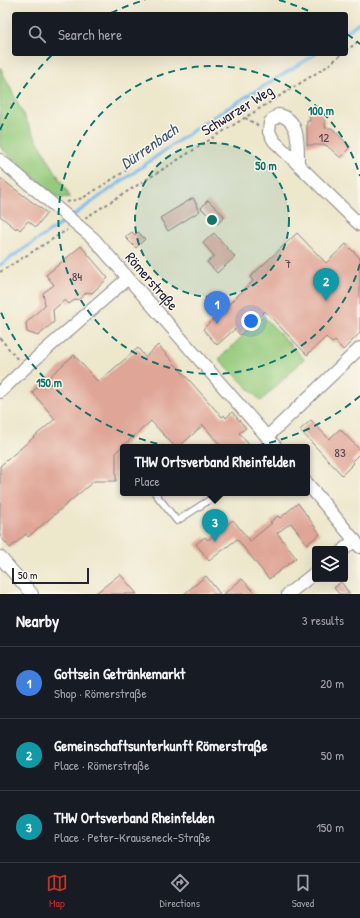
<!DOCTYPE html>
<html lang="en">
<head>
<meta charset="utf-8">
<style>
  :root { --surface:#171b24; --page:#242831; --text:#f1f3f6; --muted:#9ea1a6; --line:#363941; --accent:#c8321e }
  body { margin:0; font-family:"Patrick Hand",sans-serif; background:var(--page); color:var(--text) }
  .controls { position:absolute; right:12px; bottom:12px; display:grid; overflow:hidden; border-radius:4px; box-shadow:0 4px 16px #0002 }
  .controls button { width:36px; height:36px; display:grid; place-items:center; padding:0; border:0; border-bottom:1px solid var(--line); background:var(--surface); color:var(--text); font:20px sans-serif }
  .scale { position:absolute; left:12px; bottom:10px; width:77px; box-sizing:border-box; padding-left:4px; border:2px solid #22223b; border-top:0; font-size:11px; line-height:14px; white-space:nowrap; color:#22223b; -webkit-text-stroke:3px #fbf7ec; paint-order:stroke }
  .you { position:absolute; left:251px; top:321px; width:14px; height:14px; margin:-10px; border:3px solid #fff; border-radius:50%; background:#1a73e8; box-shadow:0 0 0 6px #1a73e833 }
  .badge { display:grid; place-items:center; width:26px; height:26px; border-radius:50%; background:var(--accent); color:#fff; font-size:13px; font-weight:700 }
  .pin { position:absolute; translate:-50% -33px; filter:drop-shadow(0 1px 2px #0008) }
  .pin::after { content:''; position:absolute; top:21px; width:14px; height:12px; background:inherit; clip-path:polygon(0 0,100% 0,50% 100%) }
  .popup { position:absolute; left:120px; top:444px; width:190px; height:52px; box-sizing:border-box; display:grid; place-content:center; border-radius:4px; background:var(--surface); filter:drop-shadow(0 1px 3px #0005); font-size:13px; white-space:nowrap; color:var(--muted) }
  .popup b { font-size:15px; color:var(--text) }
  .popup::after { content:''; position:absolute; left:50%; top:100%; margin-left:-8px; border:8px solid transparent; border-top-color:var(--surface) }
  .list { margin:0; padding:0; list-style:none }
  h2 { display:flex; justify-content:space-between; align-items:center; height:52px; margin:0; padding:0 16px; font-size:17px }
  h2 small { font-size:13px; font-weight:400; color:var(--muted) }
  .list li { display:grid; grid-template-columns:26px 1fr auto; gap:12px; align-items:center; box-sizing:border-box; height:72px; padding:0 16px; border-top:1px solid var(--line) }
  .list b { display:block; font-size:15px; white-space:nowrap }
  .list p { margin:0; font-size:13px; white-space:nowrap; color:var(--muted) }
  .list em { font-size:13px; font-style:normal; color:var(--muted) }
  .icon { flex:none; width:22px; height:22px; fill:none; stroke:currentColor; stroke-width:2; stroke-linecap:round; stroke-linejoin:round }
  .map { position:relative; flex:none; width:360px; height:594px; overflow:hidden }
  .search { position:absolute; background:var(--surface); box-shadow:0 4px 16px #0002; left:12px; right:12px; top:12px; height:44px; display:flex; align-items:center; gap:10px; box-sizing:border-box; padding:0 14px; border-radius:4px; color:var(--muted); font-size:15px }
  .sheet { height:268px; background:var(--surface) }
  nav { display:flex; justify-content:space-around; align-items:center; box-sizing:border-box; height:56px; border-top:1px solid var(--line); background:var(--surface); font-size:11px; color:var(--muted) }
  nav a { display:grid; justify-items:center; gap:2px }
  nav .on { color:var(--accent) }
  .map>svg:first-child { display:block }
  .green { fill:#94ca7c; stroke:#5b765c }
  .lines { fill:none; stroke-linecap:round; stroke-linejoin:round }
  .stream { stroke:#76bbed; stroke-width:3 }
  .building { fill:#dfa596 }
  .lane-casing { stroke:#888484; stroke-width:8 }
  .street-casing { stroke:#888484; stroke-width:14 }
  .path { stroke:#888484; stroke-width:2; stroke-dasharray:3 3; stroke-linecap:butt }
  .lane { stroke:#fff; stroke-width:6 }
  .street { stroke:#fff; stroke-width:12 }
  .ring { fill:none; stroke:#0f766e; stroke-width:2; stroke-dasharray:7 5 }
  .labels { text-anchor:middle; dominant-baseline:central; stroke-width:3; stroke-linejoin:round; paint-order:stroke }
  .number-label { font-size:13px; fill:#514352 }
  .street-label { font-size:15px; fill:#22223b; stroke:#fbf7ec }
  .water-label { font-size:16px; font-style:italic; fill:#3f5879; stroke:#fbf7ec }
  .centre { fill:#0f766e; stroke:#fbf7ec; stroke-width:2 }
  .ring-label { font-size:12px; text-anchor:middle; font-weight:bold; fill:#0f766e; stroke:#fbf7ec; stroke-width:3; stroke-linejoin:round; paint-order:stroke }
</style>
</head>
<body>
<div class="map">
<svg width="360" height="594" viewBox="0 0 360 594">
  <rect width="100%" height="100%" fill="#fbf7ec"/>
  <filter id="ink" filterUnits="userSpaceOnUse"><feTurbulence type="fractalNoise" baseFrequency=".025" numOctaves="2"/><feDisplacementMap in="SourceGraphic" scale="8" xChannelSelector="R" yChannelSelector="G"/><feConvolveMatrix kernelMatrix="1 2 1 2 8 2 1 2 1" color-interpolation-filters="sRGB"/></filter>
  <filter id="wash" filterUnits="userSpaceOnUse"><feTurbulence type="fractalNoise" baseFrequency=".012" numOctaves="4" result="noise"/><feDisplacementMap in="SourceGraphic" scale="16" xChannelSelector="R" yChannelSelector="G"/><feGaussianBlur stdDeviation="0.9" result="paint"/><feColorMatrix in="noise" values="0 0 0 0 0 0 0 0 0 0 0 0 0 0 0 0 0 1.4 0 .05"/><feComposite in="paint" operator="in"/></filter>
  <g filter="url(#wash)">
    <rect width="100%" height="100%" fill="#ede7cc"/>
    <g class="green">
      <path d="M0,67L29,126L70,197L58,198L0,147Z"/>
      <path d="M263,316L304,359L261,401L219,359Z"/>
    </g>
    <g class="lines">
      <g class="stream">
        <path d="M346,32L360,22"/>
        <path d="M71,217L205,122L316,54"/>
        <path d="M0,265L67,220"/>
      </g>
    </g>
    <g id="blocks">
      <g class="building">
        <path d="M313,111L318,112L325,121V128H332L350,147L341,158L326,145H307V121H310L309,112Z"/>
        <path d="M0,178L47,213L36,227L28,221L20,230L17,227L16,229L0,216Z"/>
        <path d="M193,198L200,211L168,231L160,218Z"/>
        <path d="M208,200L225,217L217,224L201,208Z"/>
        <path d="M132,232L135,235L138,232L145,239L136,248L125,237Z"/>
        <path d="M214,233L235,257L217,273L207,262L214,256L203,243Z"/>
        <path d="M297,233L326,263L346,244L360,258V333L343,350L335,341L332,343L326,337L307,355L265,311L240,335L235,329L217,345L203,329L253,281L250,277Z"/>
        <path d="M81,246L108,278L92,293L87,292L78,300L76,299L69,304L65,300L53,310L54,322L38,336L27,332L26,323L45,305L43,293L54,285L46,275Z"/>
        <path d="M158,345L222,417L224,415L226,418L232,412L246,428L239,433L251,447H222L203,425L179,447H175L151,421L116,452V481H94L28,537L26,534L10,548L0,536V466L55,419L32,392L74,355L98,382L138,348L145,357Z"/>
        <path d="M311,420L329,439L340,429L360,450V453L352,461L354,463L342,475L300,430Z"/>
        <path d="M298,503L320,534L307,544L291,523L277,533L296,558L269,579L237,539L209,561L196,544L205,537L208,540L233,520L250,541L272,523L270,522L278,516L280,518Z"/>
        <path d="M120,574L137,594H95Z"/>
        <path d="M206,576L220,594H184Z"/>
        <path d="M242,579L256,594H224Z"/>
        <path d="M341,582L350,594H339L334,588Z"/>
      </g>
    </g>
  </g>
  <g filter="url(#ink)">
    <use href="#blocks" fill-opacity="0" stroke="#888484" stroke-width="1"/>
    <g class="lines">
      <defs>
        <path id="lane" d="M155,493L177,521L220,493"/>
        <g id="street">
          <path d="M0,160L93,238L276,447"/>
          <path d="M298,163C298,146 300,118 278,115L270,122L269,132L274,141L360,225"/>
          <path d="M0,392L25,368L128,278"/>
          <path d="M267,437L360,348"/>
          <path d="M307,483L360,547"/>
          <path d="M344,549L355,540"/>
          <path d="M0,557L32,594"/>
          <path d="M288,594L315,573"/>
        </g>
      </defs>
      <use href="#lane" class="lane-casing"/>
      <use href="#street" class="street-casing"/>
      <g class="path">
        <path d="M346,51L360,40"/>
        <path d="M245,118L259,126"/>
        <path d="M67,202L83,198L130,168"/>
        <path d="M85,218L326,67L342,54"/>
        <path d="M0,272L67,230"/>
        <path d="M0,338L18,360"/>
      </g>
      <use href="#lane" class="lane"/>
      <use href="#street" class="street"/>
    </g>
  </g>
  <circle cx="212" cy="220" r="77" fill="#0f766e" fill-opacity=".12"/>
  <g class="ring">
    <circle cx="212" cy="220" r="77"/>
    <path d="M360 264A154 154 0 1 1 360 176"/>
    <path d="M360 396A230 230 0 0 1 0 310M0 130A230 230 0 0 1 52 55M111 13A230 230 0 0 1 145 0M279 0A230 230 0 0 1 313 13M347 34A230 230 0 0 1 360 44"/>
  </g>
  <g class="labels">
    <g class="number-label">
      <text x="324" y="137">12</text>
      <text x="288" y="263">7</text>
      <text x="77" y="276">84</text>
      <text x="340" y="452">83</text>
    </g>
    <g class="street-label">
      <text transform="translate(237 110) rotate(-32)">Schwarzer Weg</text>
      <text transform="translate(152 281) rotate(49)">Römerstraße</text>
    </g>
    <g class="water-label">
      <text transform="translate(149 146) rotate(-35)">Dürrenbach</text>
    </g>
  </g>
  <circle cx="212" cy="220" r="6" class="centre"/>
  <g class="ring-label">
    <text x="321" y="115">100 m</text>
    <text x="266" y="170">50 m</text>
    <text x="49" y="387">150 m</text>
  </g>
</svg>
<div class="controls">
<button><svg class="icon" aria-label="layers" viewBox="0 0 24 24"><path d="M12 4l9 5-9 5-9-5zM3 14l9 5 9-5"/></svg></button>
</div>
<div class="scale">50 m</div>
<div class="you"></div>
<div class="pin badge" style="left:217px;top:324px;background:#3f7fe0">1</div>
<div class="pin badge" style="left:326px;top:301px;background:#0f9aa8">2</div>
<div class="pin badge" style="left:215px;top:542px;background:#0f9aa8">3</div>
<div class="popup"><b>THW Ortsverband Rheinfelden</b>Place</div>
<div class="search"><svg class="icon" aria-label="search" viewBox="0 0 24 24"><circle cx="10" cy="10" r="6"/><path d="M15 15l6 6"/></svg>Search here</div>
</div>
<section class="sheet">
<h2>Nearby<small>3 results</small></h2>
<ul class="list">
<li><span class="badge" style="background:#3f7fe0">1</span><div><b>Gottsein Getränkemarkt</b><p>Shop · Römerstraße</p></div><em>20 m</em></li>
<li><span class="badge" style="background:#0f9aa8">2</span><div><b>Gemeinschaftsunterkunft Römerstraße</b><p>Place · Römerstraße</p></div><em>50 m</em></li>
<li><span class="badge" style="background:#0f9aa8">3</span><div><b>THW Ortsverband Rheinfelden</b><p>Place · Peter-Krauseneck-Straße</p></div><em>150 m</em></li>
</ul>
</section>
<nav>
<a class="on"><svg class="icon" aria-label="map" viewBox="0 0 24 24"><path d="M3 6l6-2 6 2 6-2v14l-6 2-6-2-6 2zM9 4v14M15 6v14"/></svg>Map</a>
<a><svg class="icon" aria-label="directions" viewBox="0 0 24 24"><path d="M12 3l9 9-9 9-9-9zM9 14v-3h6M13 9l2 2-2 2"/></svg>Directions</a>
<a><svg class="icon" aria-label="saved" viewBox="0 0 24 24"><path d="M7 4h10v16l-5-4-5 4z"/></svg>Saved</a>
</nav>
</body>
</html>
